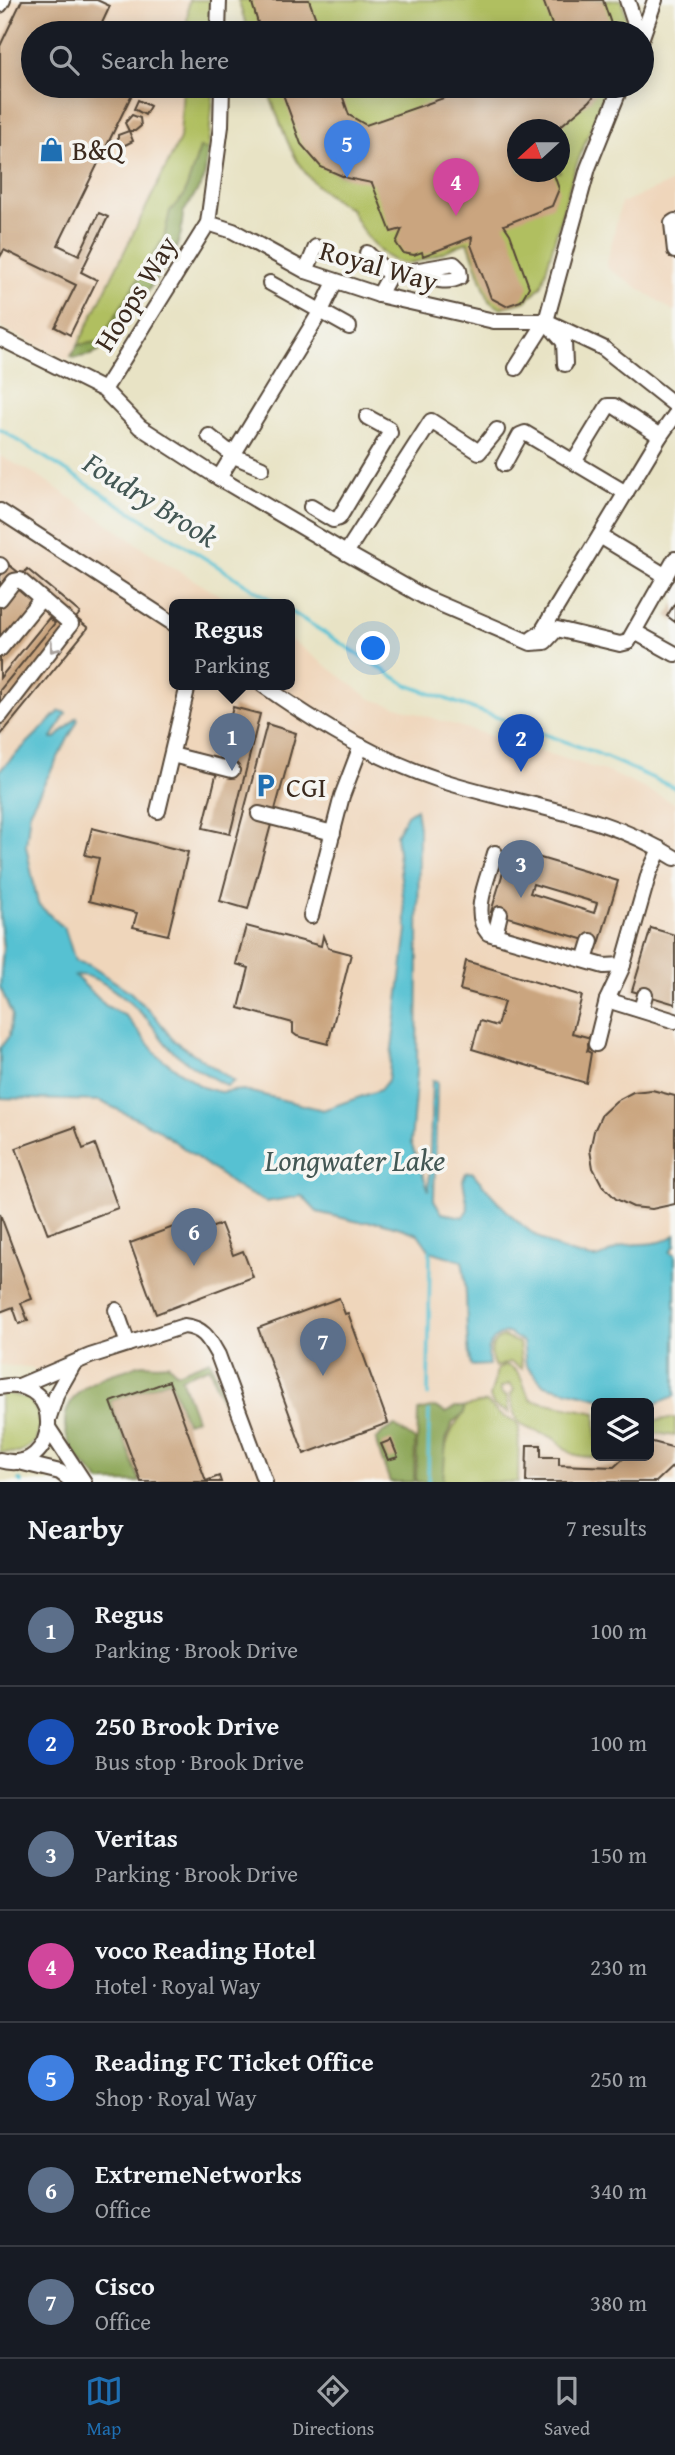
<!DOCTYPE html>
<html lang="en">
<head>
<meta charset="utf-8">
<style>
  :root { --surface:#171b24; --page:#20242c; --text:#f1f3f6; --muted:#9ea1a6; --line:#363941; --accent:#1f6fb2 }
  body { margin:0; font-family:"Gentium Book Plus",serif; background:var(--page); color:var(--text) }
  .controls { position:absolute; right:21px; bottom:21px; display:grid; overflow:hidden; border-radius:10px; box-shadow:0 4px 18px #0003 }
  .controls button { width:63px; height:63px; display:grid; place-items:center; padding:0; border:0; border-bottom:2px solid var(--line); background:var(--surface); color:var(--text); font:35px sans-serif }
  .compass { position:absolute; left:507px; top:119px; width:63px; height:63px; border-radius:50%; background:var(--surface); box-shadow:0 4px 18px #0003; rotate:249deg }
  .you { position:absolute; left:374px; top:649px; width:24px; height:24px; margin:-18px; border:5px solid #fff; border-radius:50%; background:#1a73e8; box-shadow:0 0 0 10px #1a73e833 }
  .badge { display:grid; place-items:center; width:46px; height:46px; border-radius:50%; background:var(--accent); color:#fff; font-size:23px; font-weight:700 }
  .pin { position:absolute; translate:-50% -58px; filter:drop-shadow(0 2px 4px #0008) }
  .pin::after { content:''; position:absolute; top:37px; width:24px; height:21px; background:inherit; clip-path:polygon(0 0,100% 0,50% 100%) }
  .popup { position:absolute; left:169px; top:599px; width:126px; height:91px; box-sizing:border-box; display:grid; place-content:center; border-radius:10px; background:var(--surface); filter:drop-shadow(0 2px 5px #0005); font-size:23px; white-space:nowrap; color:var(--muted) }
  .popup b { font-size:26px; color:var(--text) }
  .popup::after { content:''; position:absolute; left:50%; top:100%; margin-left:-14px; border:14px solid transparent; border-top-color:var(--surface) }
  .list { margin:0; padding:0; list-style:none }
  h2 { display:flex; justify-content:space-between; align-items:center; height:91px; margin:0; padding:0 28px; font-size:30px }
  h2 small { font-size:23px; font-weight:400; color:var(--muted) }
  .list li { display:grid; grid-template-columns:46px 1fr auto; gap:21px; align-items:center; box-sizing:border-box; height:112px; padding:0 28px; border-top:2px solid var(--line) }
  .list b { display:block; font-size:26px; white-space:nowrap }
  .list p { margin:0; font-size:23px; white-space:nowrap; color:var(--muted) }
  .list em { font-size:23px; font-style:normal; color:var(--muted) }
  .icon { flex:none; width:38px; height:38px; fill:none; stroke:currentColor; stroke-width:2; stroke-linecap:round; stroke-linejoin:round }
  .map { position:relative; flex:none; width:675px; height:1482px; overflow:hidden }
  .search { position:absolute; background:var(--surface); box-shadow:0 4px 18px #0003; left:21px; right:21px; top:21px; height:77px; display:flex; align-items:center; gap:18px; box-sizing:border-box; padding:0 24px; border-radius:38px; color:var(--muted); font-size:26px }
  .sheet { height:875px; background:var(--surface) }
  nav { display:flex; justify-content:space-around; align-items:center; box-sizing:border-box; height:98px; border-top:2px solid var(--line); background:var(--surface); font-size:19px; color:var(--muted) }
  nav a { display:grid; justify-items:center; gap:4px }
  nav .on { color:var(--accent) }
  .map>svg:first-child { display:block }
  .built { fill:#efd6bb; fill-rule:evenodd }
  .green { fill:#b0bf61; stroke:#767440; stroke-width:2; fill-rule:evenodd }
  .forest { fill:#8ca657; stroke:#64683a; stroke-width:2 }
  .water { fill:#56c1d2; stroke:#487678; stroke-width:2 }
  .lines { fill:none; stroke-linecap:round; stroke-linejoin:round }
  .stream { stroke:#56c1d2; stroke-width:3.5 }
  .building { fill:#caa57f; fill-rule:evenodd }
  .minor-casing { stroke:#554637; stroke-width:18 }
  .minor { stroke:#fff; stroke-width:14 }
  .oneway { stroke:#a79f9a }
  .labels { text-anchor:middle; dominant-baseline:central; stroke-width:7; stroke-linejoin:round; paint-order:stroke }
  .poi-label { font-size:28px; fill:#3b2a1e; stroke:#f6f6f2; text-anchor:start }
  .street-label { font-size:28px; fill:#3b2a1e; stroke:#f6f6f2 }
  .water-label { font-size:30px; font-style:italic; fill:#435754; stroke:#f6f6f2 }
</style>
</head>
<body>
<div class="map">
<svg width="675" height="1482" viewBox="0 0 675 1482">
  <rect width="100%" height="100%" fill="#f6f6f2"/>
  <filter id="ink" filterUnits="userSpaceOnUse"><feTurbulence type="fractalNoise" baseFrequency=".0143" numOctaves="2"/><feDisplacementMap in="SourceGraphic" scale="14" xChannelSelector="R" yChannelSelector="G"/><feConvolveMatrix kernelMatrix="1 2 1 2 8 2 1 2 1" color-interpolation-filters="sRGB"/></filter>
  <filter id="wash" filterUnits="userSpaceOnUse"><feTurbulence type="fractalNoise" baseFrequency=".00686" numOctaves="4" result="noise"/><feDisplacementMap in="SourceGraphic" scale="28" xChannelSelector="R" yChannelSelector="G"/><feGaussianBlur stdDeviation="1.57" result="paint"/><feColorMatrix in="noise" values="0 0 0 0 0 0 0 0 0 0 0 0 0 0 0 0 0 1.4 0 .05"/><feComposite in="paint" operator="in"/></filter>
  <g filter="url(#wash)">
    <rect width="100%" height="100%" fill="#e8e3c5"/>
    <g class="built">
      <path d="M0,0H189L186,33H33V86H183L180,139L68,361L0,327Z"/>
      <path d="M675,181V312L606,267L621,203Z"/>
      <path d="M0,456L39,476L153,555L235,605H174V685H290V639L371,699L611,773L675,803V1482H117L77,1407L31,1367L0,1365ZM596,1403H649V1456H596Z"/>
    </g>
    <g class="green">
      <path d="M189,0H211L210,33H186Z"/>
      <path d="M238,0H622L629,31L249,33Z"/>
      <path d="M183,86H214L208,150L200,148L184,196L170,211L164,238L99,342L78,345L180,139Z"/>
      <path d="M266,86H607L573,174L542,285L526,301L500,308L489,301L468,242C450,248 428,261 409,263C384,266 359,229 351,209C294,181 288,140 266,86ZM518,130H560V172H518Z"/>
      <path d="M504,1337L519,1343L522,1369L510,1362L495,1367C489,1356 489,1340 504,1337Z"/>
      <path d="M504,1365C523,1368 522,1387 531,1400L596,1413V1456H616C605,1458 583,1458 573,1454C564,1450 559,1440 551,1437C525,1426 513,1430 511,1394L514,1390L510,1384L500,1388L502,1394L507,1396L509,1413L494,1406L490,1398L497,1370Z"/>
      <path d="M6,1393L29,1399L41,1419L36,1441L19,1453L0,1452V1395Z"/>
      <path d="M487,1402L497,1413L516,1422L519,1428L518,1482H443C441,1454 447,1432 464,1413V1407Z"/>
      <path d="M675,1418V1436L649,1432V1421Z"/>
    </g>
    <g class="forest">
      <path d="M200,148L208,150L204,180L183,213L181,233L175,252L111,344L91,355L74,358L71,356L78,345L99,342L164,238L170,211L184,196Z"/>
      <path d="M210,1360L227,1404H223L209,1367L181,1378L196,1419L186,1422L170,1380L111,1402L140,1482H101C90,1469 77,1461 70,1445C52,1403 86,1380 122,1371C129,1369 135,1365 142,1364C152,1364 158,1366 168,1364L177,1373Z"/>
      <path d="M435,1407L446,1413L455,1407H464V1413L453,1422L446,1440L443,1482H416L418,1411Z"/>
      <path d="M395,1426L415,1440L414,1482H390L377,1446L376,1440L383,1432Z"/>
    </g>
    <path class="water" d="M60,711L66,713L52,738H56L77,717L78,720L30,810L26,846L38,904L65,929L75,961L89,965L129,991L156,1017L173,1040L234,1081L227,1086C208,1076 189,1065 173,1051C162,1042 156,1028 146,1018C131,1003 95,970 75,976L106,1006L126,1016L158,1056L202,1087L220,1092L243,1090L323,1110L380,1090L388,1080L407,930L396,835L407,815L416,809L419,827L417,1071L411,1143L429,1191L432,1081L437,1082L434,1200L442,1213L463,1217L468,1209L463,1180L466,1173L472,1172C507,1212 537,1250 593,1258C603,1259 613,1249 623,1246C642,1242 658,1247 675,1235V1245L670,1252L675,1254V1396L649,1406L620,1403L544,1385L526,1365L523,1342L508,1333C490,1335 486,1349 489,1365L471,1366C463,1331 470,1295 462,1261L430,1251L418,1234L404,1229L380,1222H359L317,1212L302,1196L266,1202L241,1190L156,1128L100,1101L0,1098V1048L9,1036L12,1015L0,987L3,948L0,918V770Z"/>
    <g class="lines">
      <g class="stream">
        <path d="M0,429L279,605"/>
        <path d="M290,611L407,685L594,752L675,788"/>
        <path d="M428,1395L430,1251"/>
        <path d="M19,1480L21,1482"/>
        <path d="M428,1482L429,1412"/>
      </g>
    </g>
    <g id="blocks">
      <g class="building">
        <path d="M22,0H97L110,6L102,23L123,33H33V86H136L58,245L79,255L99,213L108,217L81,272L97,280L70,335L55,327L76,285L4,250L0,257V46Z"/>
        <path d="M251,0H309L321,33H261Z"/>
        <path d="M543,0H603L614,33H555Z"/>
        <path d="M280,86H339L349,115L366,125L478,86H601L590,101L556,130H518V172H542L543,175L553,172L559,189L552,206L504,225L510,234L529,287L521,301L506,306L491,298L471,245L472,237L423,256L422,252L414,255L403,253L396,243L402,229L391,232L372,183L347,178L321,167L301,144Z"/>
        <path d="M138,100L150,106L145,115L134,109Z"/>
        <path d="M132,115L140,118L141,126L135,131H129L133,141L123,146L118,141V135L129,131L125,123Z"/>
        <path d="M9,565L22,575L27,569L80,613L76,618L88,628L0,736V690L55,623L49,618L0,678V576Z"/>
        <path d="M675,603V622L667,616Z"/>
        <path d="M233,707L260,714L230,834L203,828Z"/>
        <path d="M267,724L296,733L248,909L220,901Z"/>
        <path d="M92,828L188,852L168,935L133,927L137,913L89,901L99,858L85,855Z"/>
        <path d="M510,849L618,881L599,944L491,912ZM533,884L597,903L594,913L530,893Z"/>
        <path d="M246,926L321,946L323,936L328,948L351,954L328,1044L297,1036L293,1033V1023L239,1008L249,968L236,964Z"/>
        <path d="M651,928L675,935V1004L632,991Z"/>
        <path d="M466,961L582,996L572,1033L591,1038L587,1051L591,1053L586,1083L472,1049L480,1021L497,1026L504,1002L460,990Z"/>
        <path d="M652,1090L675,1096V1204L652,1209L633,1207L616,1199L602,1185L593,1168L590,1150L594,1131L602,1114L616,1101L633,1092Z"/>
        <path d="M75,1127L83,1149L95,1144L118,1208L48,1234L16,1148Z"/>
        <path d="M0,1214L32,1299L21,1303L28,1321L19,1324L13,1307L0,1312Z"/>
        <path d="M195,1219L200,1232L221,1224L233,1255L243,1251L253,1277L156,1314L130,1243Z"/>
        <path d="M339,1298L345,1314L348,1313L388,1423L304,1454L258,1328Z"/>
        <path d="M169,1381L206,1481L219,1476L221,1482H141L111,1402Z"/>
        <path d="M391,1440L398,1457L388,1460L381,1444Z"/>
        <path d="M649,1441L675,1448V1464L656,1482H526L527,1445H541V1457H559V1465L614,1467L626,1456H649Z"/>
      </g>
    </g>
  </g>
  <g filter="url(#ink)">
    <use href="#blocks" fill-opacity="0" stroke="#554637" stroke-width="2"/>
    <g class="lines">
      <defs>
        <g id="minor">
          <path d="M627,0L638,33"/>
          <path d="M0,5L3,0"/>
          <path d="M218,33L219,0"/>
          <path d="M642,37L655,0"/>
          <path d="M675,221L672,223L675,251"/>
          <path d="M208,223L233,231L306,271L379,295L494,321H546L603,348L675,405"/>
          <path d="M367,253L390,275L379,295"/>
          <path d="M306,271L316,247"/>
          <path d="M390,275L454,264L459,269L460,277C446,285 431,278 416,272"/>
          <path d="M270,283L349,327"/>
          <path d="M549,325L564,342L565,364"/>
          <path d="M0,338L104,390L140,427L219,478L346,553L426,598L531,643L545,642L557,629L620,644L628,642L675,559"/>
          <path d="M516,368L546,321L588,168L621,86"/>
          <path d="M104,390L208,223L221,126L222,86"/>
          <path d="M209,436L234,456L262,468"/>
          <path d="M660,436L675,415"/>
          <path d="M504,464L520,435L525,433L626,493"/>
          <path d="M219,478L322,309L335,282"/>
          <path d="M311,507L333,520L339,518L390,433L389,429L367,417"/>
          <path d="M0,511L174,624"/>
          <path d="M600,536L666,576"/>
          <path d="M346,553L431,421L479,452L497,430"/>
          <path d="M0,565L1,566"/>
          <path d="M0,599L14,581L20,580L71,624L0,716"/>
          <path d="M635,632L675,654"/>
          <path d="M533,638L541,633L660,436L614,406H608L574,462"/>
          <path d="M0,649L41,599"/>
          <path d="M263,685C316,723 374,758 437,779C517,806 602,811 675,858"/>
          <path d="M172,755L232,770"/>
          <path d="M158,811L188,685"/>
          <path d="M259,814L333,833"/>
          <path d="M495,853C489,876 470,913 488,933L604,966L623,965"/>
          <path d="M311,916L342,796L361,746"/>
          <path d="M495,935L500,914"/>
          <path d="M585,960L591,941"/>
          <path d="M607,1000L675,1021"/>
          <path d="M641,1010L645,995"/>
          <path d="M596,1044L607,1000L622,968L649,873L660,849"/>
          <path d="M116,1310L128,1344"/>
          <path d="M19,1386L90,1356L184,1326C204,1328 209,1339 218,1355L265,1482"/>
          <path d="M0,1387C68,1373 60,1478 0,1460"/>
          <path d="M49,1417L57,1393L73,1365"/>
          <path d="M49,1429L84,1482"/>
          <path d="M19,1462L60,1472L73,1482"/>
        </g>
      </defs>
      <use href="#minor" class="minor-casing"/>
      <use href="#minor" class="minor"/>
    </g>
    <defs><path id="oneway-chevron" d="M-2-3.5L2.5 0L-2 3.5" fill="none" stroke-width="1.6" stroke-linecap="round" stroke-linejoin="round" transform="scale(1.75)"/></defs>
    <use class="oneway" href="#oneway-chevron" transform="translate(54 648) rotate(128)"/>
  </g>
  <defs>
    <symbol id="shop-bare" viewBox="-9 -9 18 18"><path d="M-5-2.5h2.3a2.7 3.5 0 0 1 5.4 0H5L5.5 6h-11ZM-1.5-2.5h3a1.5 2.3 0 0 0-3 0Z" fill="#1f6fb2" stroke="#f6f6f2" stroke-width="2.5" paint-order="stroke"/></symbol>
    <symbol id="parking-bare" viewBox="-9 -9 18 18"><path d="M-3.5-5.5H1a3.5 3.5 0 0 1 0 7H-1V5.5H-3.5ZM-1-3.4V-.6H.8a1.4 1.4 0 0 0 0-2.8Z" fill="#1f6fb2" stroke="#f6f6f2" stroke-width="2.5" paint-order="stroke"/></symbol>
  </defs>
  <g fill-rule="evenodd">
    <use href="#shop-bare" x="34" y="132" width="35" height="35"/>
    <use href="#parking-bare" x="248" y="768" width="35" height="35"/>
  </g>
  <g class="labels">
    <g class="poi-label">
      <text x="72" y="149">B&amp;Q</text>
      <text x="286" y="786">CGI</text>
    </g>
    <g class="street-label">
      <text transform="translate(379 265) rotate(16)">Royal Way</text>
      <text transform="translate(135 293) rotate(-58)">Hoops Way</text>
    </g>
    <g class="water-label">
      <text transform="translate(151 499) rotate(32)">Foudry Brook</text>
      <text x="355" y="1160">Longwater Lake</text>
    </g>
  </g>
</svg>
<div class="controls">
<button><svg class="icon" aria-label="layers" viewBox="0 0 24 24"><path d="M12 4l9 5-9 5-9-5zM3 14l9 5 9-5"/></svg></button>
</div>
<svg class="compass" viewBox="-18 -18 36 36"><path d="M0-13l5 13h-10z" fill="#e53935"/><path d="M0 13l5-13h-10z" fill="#9ea1a6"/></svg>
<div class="you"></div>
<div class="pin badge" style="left:232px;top:771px;background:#5c6f8a">1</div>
<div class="popup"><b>Regus</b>Parking</div>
<div class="pin badge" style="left:521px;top:772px;background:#1a4fb4">2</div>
<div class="pin badge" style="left:521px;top:898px;background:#5c6f8a">3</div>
<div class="pin badge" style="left:456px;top:216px;background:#d1479c">4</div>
<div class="pin badge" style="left:347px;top:178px;background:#3f7fe0">5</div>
<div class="pin badge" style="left:194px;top:1266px;background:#5c6f8a">6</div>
<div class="pin badge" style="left:323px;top:1376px;background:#5c6f8a">7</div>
<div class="search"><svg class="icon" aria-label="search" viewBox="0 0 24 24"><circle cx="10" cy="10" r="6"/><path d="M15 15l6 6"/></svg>Search here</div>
</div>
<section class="sheet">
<h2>Nearby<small>7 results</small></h2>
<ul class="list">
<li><span class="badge" style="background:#5c6f8a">1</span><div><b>Regus</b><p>Parking · Brook Drive</p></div><em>100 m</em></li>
<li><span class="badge" style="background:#1a4fb4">2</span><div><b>250 Brook Drive</b><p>Bus stop · Brook Drive</p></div><em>100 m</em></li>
<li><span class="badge" style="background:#5c6f8a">3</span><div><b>Veritas</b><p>Parking · Brook Drive</p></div><em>150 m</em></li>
<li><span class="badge" style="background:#d1479c">4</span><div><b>voco Reading Hotel</b><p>Hotel · Royal Way</p></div><em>230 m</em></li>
<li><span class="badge" style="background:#3f7fe0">5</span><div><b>Reading FC Ticket Office</b><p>Shop · Royal Way</p></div><em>250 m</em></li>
<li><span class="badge" style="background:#5c6f8a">6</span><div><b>ExtremeNetworks</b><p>Office</p></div><em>340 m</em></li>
<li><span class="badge" style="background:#5c6f8a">7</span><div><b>Cisco</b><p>Office</p></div><em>380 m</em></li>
</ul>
</section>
<nav>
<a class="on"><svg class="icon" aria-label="map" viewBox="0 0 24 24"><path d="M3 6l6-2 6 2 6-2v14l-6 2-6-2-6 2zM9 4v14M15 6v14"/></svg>Map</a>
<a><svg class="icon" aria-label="directions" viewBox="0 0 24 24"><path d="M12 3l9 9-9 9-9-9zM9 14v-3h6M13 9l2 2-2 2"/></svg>Directions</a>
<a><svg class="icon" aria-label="saved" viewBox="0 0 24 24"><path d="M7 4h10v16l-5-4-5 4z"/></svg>Saved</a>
</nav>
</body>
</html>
